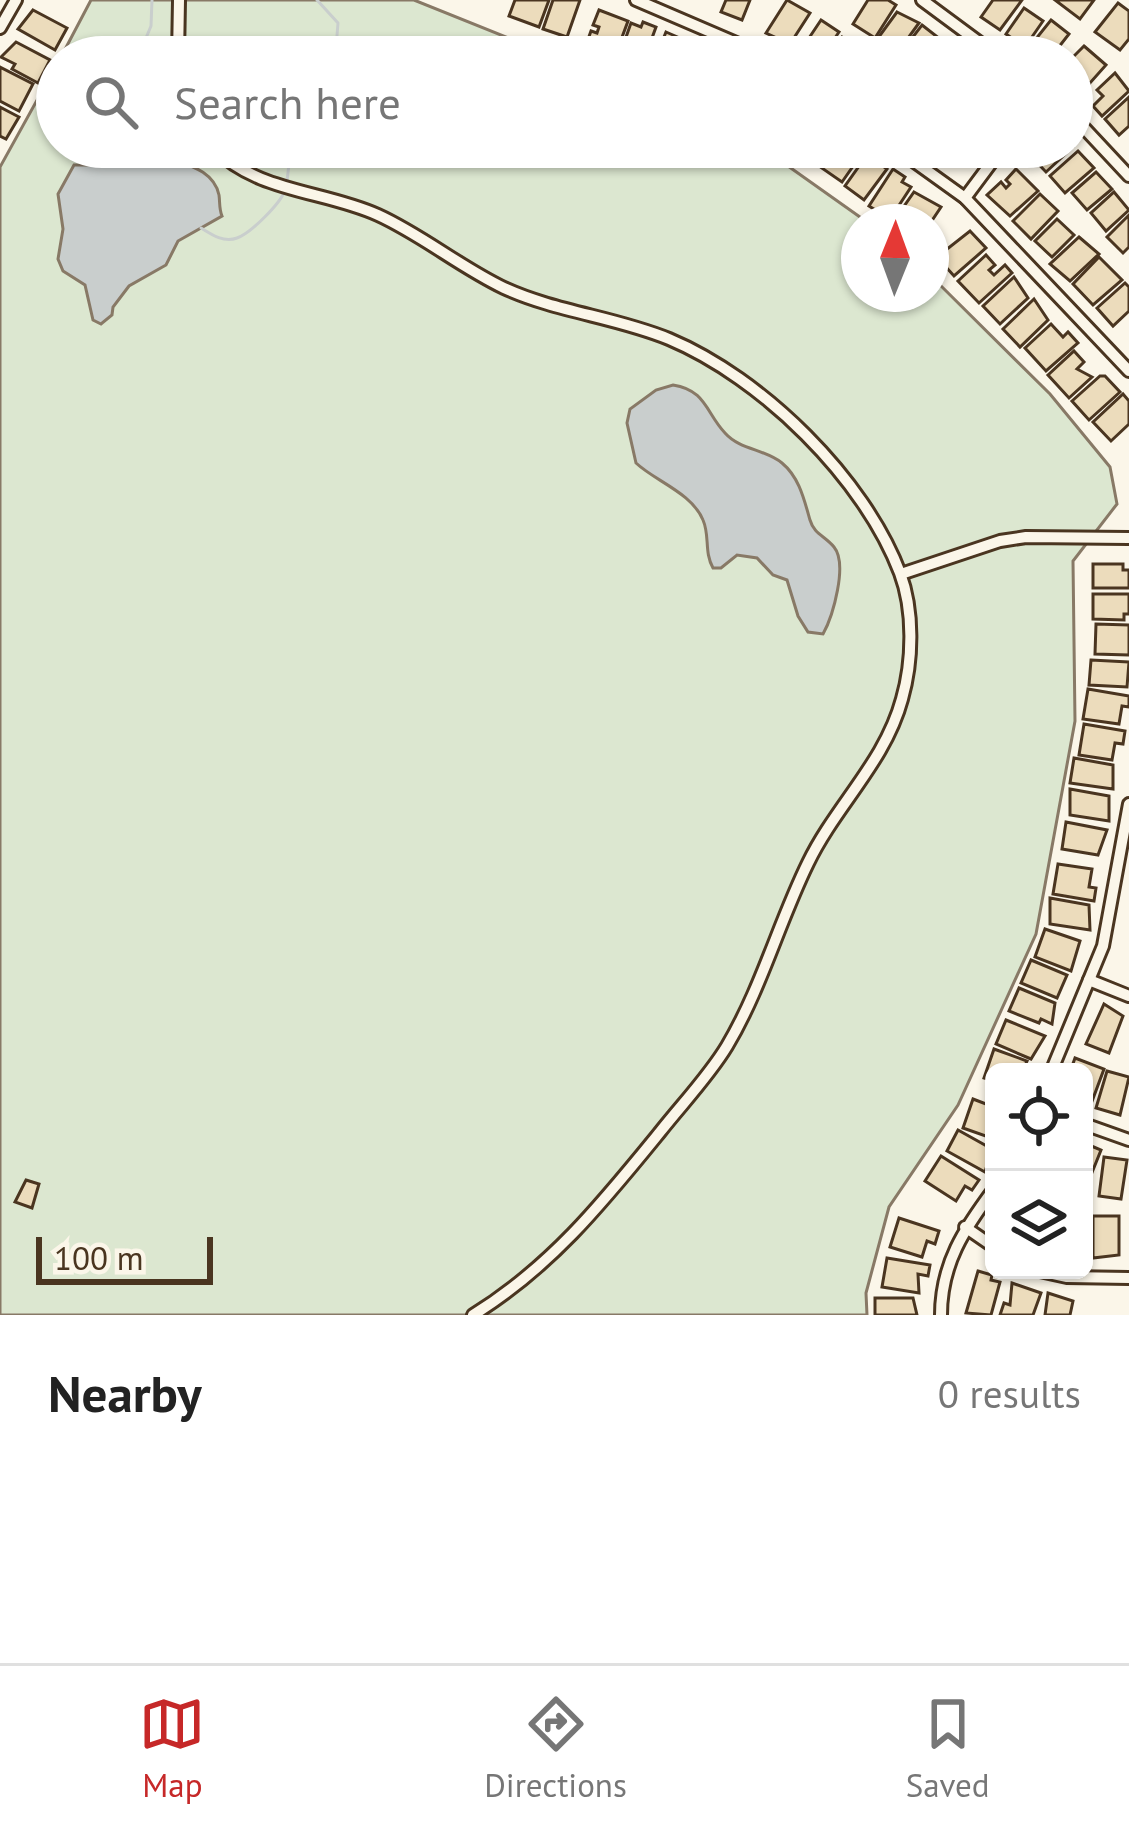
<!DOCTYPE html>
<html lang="en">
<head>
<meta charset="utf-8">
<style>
  :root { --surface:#fff; --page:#f6f6f6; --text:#222; --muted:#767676; --line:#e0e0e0; --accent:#c62828 }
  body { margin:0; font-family:"PT Sans",sans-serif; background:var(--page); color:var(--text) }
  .controls { position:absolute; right:36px; bottom:36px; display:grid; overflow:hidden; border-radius:18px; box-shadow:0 3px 9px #0004 }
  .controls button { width:108px; height:108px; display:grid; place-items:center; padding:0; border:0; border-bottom:3px solid var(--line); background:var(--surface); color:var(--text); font:60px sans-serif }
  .compass { position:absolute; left:841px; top:204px; width:108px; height:108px; border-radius:50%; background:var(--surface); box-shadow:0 3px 9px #0004; rotate:1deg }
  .scale { position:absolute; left:36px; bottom:30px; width:177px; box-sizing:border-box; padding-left:12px; border:6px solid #4a3520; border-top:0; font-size:33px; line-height:42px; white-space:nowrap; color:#4a3520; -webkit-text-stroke:9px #fbf6e9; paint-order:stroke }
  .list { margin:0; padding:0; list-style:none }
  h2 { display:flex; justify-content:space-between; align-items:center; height:156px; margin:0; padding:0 48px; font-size:51px }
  h2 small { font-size:39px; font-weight:400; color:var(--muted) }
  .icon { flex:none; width:66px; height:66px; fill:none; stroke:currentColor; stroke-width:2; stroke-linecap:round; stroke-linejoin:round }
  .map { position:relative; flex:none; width:1129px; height:1315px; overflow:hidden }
  .search { position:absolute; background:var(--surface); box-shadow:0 3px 9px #0004; left:36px; right:36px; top:36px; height:132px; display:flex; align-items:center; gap:30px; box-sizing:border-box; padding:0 42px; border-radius:66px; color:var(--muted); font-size:45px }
  .sheet { height:348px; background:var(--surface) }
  nav { display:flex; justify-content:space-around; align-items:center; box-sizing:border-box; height:168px; border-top:3px solid var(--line); background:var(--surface); font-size:33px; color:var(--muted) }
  nav a { display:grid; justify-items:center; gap:6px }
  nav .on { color:var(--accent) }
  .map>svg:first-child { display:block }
  .green { fill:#dce7d0; stroke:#887966; stroke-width:3 }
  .water { fill:#c9cecd; stroke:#887966; stroke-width:3 }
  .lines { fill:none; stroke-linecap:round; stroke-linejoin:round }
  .stream { stroke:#c9cecd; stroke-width:3 }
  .building { fill:#ecdcbc; stroke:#4a3520; stroke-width:3 }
  .minor-casing { stroke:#4a3520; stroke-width:16 }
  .minor { stroke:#fbf6e9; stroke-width:10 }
</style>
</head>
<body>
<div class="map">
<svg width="1129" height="1315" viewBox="0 0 1129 1315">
  <rect width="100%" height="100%" fill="#fbf6e9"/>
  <g class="green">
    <path d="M91,0H414L556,57H61Z"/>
    <path d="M57,64V147H761L867,222H859V294H931V276L1050,394L1110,467L1117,504L1073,561L1075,721L1036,934L958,1105L889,1207L866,1293L867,1315H0V167Z"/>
  </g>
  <g class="water">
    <path d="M98,147H163L170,158C188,165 214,171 219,195C220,202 219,209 222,216L178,241L166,265L129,286L113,307L112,315L101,324L93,320L85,285L63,271L58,259L63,229L58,194L74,165H92Z"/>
    <path d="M673,385C706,390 706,413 725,433C740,450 765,449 782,463C799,477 804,499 810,520C814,534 825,536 834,547C848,564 833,616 823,634L808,632L798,616L787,580L773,575L757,558L737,555L721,568H713C704,552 710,536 703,520C692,493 655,481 636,463L627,423L630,409L656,390Z"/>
  </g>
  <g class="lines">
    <g class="stream">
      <path d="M317,0L338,23L336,48L330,57"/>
      <path d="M138,57L151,26L152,0"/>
      <path d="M287,181L291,147"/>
      <path d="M201,228C212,235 224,243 237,238C251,233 281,203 285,190"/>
    </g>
  </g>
  <g class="building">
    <path d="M515,0H549L539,27L509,16Z"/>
    <path d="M553,0H580L567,37L543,29Z"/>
    <path d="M726,0H750L742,20L721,12Z"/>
    <path d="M787,0L810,13L790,44L766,33Z"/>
    <path d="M868,0H888L896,5L875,38L853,24Z"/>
    <path d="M993,0H1022L1000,30L981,17Z"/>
    <path d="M1055,0H1094L1080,19Z"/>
    <path d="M1118,3L1129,11V39L1120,50L1095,32Z"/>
    <path d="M1024,8L1043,21L1025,47L1006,34Z"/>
    <path d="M33,10L67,28L55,50L18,29Z"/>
    <path d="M599,10L628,21L615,56L586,45L591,31L597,33L599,27L593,25Z"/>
    <path d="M897,12L919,23L898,52L878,38Z"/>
    <path d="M821,20L839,32L822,57H806L813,45L807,41Z"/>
    <path d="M1051,20L1069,34L1051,57H1036L1027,50Z"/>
    <path d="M643,22L656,27L645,57H619L631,23L641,27Z"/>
    <path d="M922,25L940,39L926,57H902L899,55Z"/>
    <path d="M666,32L682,39L680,44L688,47L684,57H656Z"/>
    <path d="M842,37L861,49L856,57H829Z"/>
    <path d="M16,42L50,60L38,83L12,69L15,64L1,57Z"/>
    <path d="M1084,46L1106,65L1082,92L1072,83V58Z"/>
    <path d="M0,67L33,84L19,111L0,101Z"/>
    <path d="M1115,73L1129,91L1102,116L1093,106L1103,96L1097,90Z"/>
    <path d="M1129,97V126L1119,135L1105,119Z"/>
    <path d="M0,107L19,117L6,139L0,136Z"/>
    <path d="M828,147L865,149L842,182L816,164Z"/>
    <path d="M1027,147L1072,146L1073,147L1046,172L1024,149Z"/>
    <path d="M1078,151L1094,168L1065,193L1050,176Z"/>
    <path d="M867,155L887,169L864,200L845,186Z"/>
    <path d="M893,169L905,177L902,182L911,187L890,219L869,206Z"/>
    <path d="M1016,169L1038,191L1010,216L987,195L1001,182L1006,188L1010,184L1006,180Z"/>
    <path d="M1096,172L1112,189L1087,210L1072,193Z"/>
    <path d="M914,192L941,207L931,222H893Z"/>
    <path d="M1114,192L1129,210L1106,231L1091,213Z"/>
    <path d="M1040,194L1058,211L1031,239L1013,221Z"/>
    <path d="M1129,215V247L1123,253L1107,237Z"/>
    <path d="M1057,219L1074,235L1052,257L1035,241Z"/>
    <path d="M970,231L986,248L954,276L937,257Z"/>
    <path d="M1079,237L1099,254L1070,281L1050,264Z"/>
    <path d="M986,255L995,265L989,270L994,275L1005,265L1012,273L979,303L958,281Z"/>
    <path d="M1099,257L1122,280L1093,305L1073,284Z"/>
    <path d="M1014,277L1028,298L1000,324L983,306Z"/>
    <path d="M1125,283L1129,287V311L1113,326L1097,308Z"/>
    <path d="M1034,299L1048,320L1020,347L1003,329Z"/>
    <path d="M1051,324L1063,337L1068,332L1078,343L1046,371L1025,348Z"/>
    <path d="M1074,351L1084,362L1077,369L1092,377L1069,398L1048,375Z"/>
    <path d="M1100,376H1105L1120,392L1089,420L1072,401Z"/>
    <path d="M1123,394L1129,401V424L1111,441L1093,422Z"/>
    <path d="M1093,564H1123V570H1129V588H1093Z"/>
    <path d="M1093,594H1129V614H1124V620L1093,619Z"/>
    <path d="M1096,624L1129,625V655L1095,654Z"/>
    <path d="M1091,660L1129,662L1127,687L1089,685Z"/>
    <path d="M1088,689L1129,696V707L1122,706L1119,724L1083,719Z"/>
    <path d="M1084,724L1125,731L1123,744L1115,743L1112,760L1079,755Z"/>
    <path d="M1074,758L1113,765V789L1070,783Z"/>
    <path d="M1070,789L1109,796V821L1070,815Z"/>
    <path d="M1066,822L1107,830L1098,855L1062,849Z"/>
    <path d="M1058,864L1092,869L1089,887L1096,888L1094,901L1053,894Z"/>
    <path d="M1050,898L1089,905L1090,930L1050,924Z"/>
    <path d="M1045,929L1080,941L1071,971L1035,957Z"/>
    <path d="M1031,960L1067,975L1057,998L1021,983Z"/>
    <path d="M1019,988L1055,1003L1052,1024L1041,1019L1039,1023L1009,1011Z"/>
    <path d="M1104,1004L1123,1016L1109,1053L1086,1044Z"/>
    <path d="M1006,1020L1045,1036L1031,1059L996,1044Z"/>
    <path d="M994,1049L1027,1061L1022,1072H994V1081L984,1078Z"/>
    <path d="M1075,1058L1104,1069L1091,1104L1084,1101V1072H1070Z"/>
    <path d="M1107,1071L1129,1077L1120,1115L1096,1108Z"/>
    <path d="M973,1099L994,1107V1139L963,1128Z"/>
    <path d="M958,1130L992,1149L985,1172L947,1151Z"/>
    <path d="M1089,1145L1101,1150L1085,1190L1084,1148Z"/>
    <path d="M941,1156L979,1180L972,1190L965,1186L956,1201L925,1181Z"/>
    <path d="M1104,1157L1127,1160L1121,1199L1099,1196Z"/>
    <path d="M26,1180L39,1184L32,1208L15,1202Z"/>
    <path d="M1093,1216H1119V1255L1093,1258Z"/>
    <path d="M899,1218L939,1231L935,1244L927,1241L922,1257L890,1247Z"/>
    <path d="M887,1258L930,1265L928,1276L918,1274L919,1293L882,1287Z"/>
    <path d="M978,1271L992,1275L991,1280L1000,1282L991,1315L966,1313Z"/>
    <path d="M1012,1283L1041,1293L1033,1315H1000L1004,1303L1010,1305Z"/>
    <path d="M1048,1293L1073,1301L1070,1315H1045Z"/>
    <path d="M875,1298H913L917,1315H875Z"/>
  </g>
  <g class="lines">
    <defs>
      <g id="minor">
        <path d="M636,0L769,57"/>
        <path d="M922,0L999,57"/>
        <path d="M0,28L16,0"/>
        <path d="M178,57L179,0"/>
        <path d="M1072,115L1129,176"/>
        <path d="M213,147C257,193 323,190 378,215C422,235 460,267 504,288C556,312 616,317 669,339C762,378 864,478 900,573C914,610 913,661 902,699C885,762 836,805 808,863C779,922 761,989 727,1046C709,1076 682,1104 660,1132C603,1202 551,1267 473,1315"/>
        <path d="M894,147L965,198L1129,371"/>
        <path d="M965,198L1003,147"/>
        <path d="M901,574L1000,541L1026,537L1129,538"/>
        <path d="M1089,980L1129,996"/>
        <path d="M1051,1072L1103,946L1129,804"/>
        <path d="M1084,1124L1129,1140"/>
        <path d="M965,1227L994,1247"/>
        <path d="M1035,1270L1067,1277L1129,1278"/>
        <path d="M941,1315C941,1264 964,1229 994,1189"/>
      </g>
    </defs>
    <use href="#minor" class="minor-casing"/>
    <use href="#minor" class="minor"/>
  </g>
</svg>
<div class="controls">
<button><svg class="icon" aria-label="locate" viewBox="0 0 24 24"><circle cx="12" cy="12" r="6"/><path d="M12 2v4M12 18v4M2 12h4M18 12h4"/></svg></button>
<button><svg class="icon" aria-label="layers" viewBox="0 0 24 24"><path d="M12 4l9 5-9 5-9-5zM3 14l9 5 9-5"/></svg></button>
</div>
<svg class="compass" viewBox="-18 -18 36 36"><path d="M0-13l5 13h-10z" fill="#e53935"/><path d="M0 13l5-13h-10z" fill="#767676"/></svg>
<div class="scale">100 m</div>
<div class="search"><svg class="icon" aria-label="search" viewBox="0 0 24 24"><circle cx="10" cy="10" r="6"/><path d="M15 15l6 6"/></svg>Search here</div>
</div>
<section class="sheet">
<h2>Nearby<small>0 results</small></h2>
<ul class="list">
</ul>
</section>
<nav>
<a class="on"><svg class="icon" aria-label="map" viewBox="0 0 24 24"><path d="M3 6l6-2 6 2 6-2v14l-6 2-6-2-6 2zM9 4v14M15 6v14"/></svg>Map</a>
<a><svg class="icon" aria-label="directions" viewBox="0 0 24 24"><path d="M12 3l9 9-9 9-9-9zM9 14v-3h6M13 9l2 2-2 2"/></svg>Directions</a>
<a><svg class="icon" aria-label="saved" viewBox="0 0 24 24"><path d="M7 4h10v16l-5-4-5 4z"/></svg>Saved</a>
</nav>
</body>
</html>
